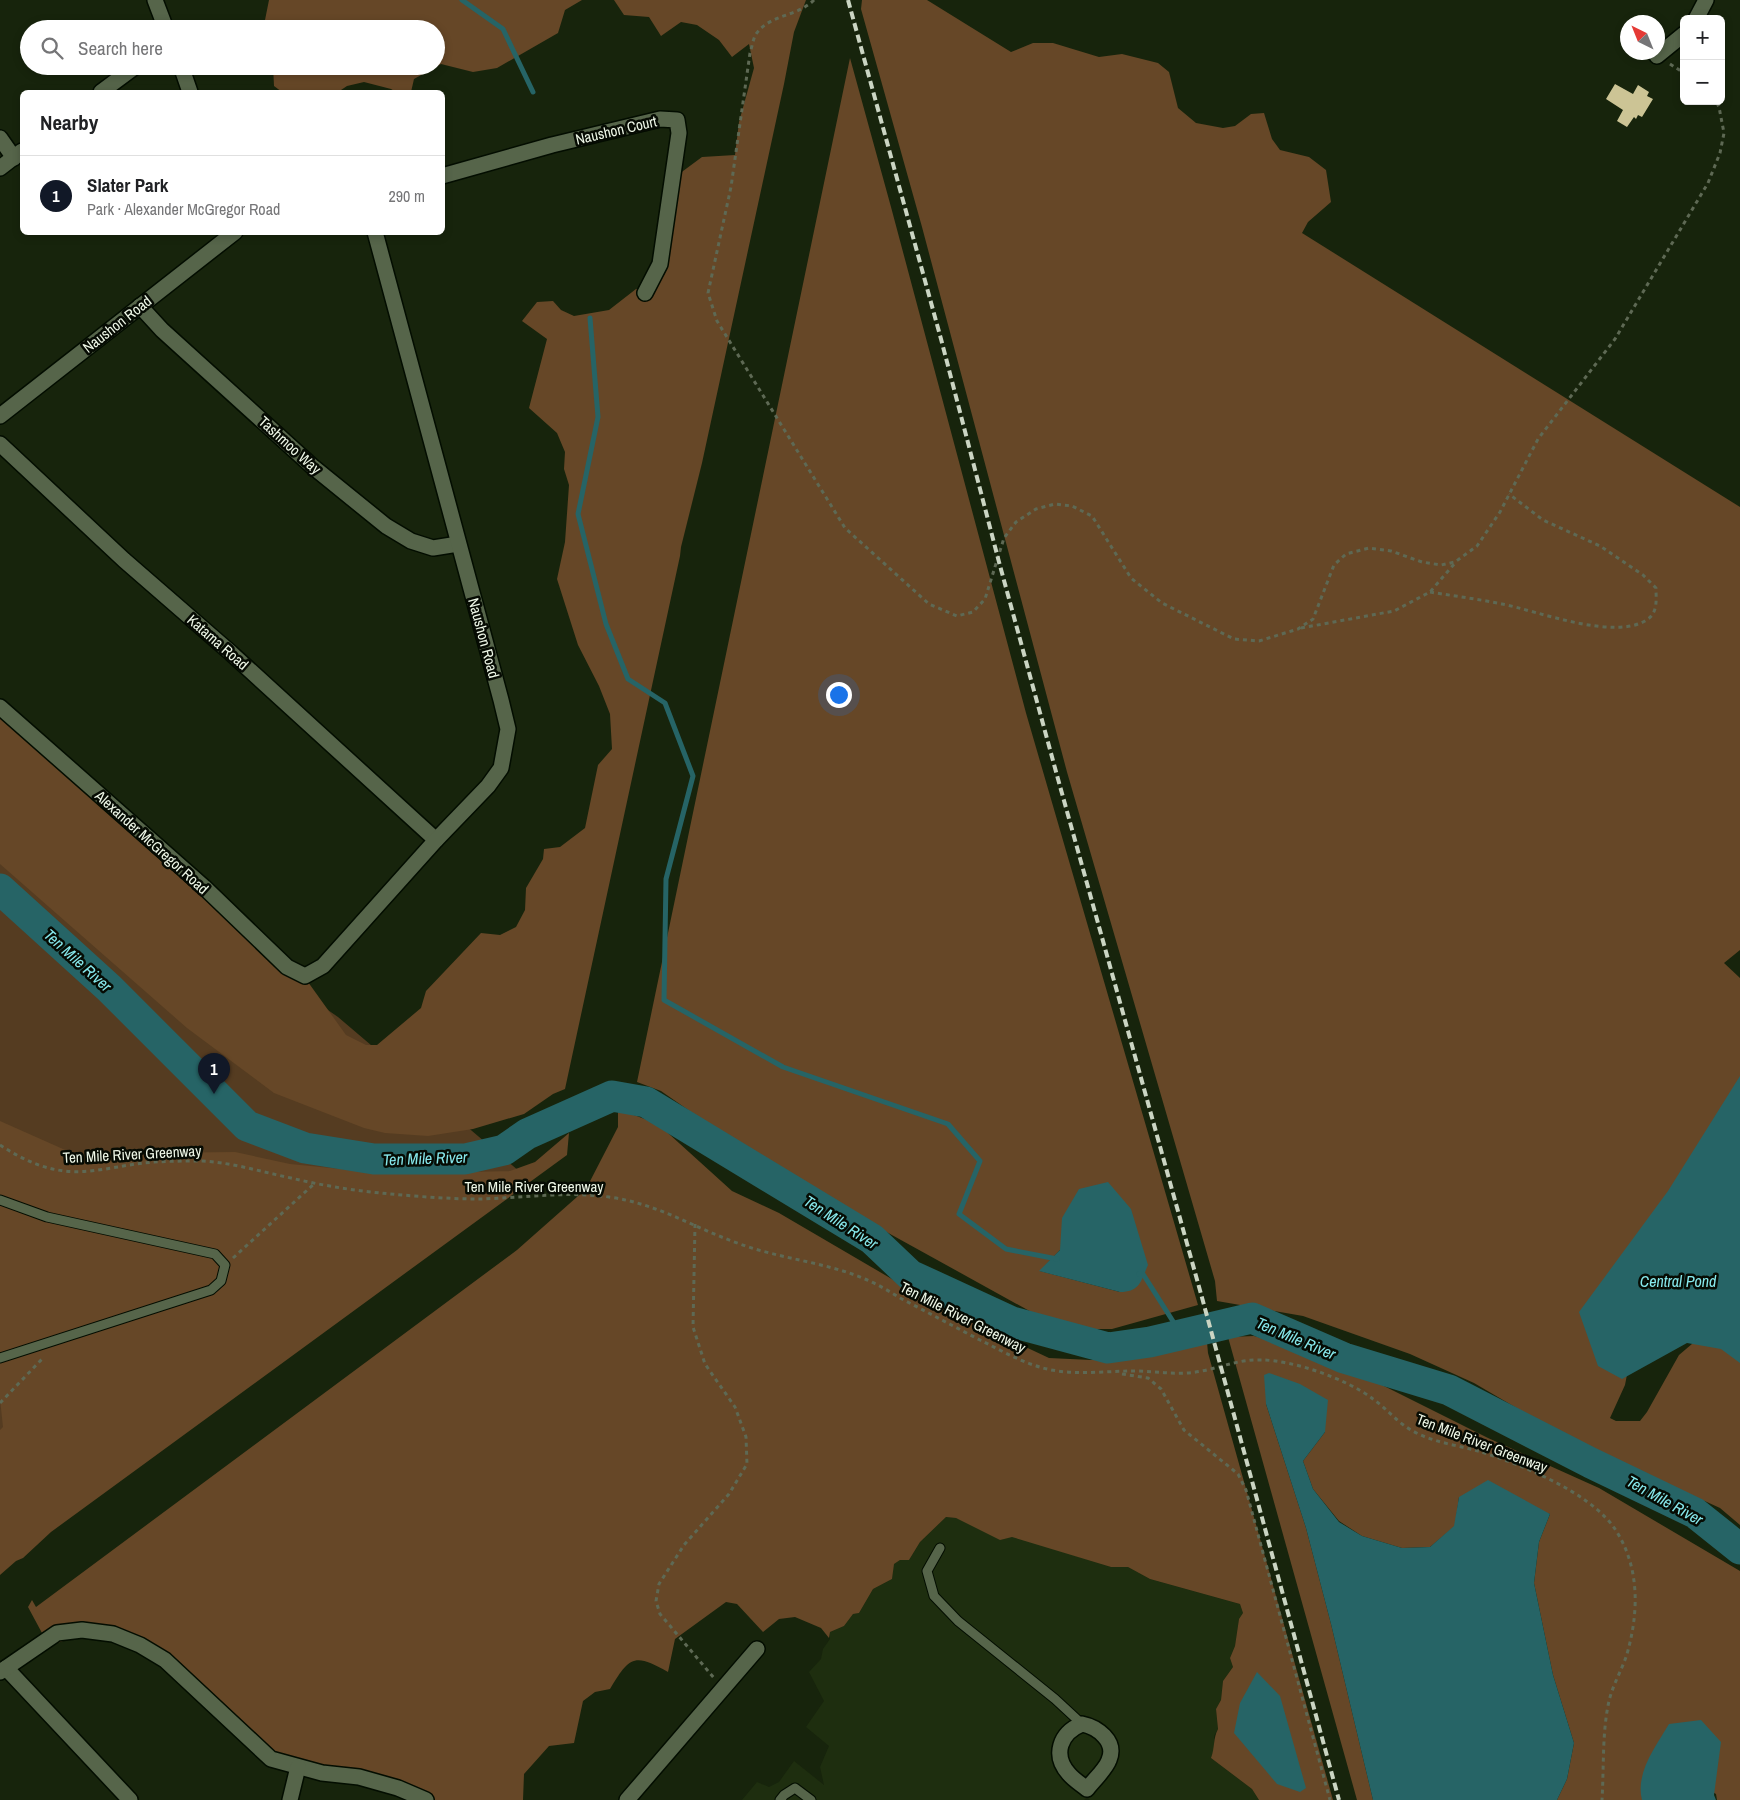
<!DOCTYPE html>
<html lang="en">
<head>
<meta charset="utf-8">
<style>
  :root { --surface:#fff; --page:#f6f6f6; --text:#202124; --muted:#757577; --line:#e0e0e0; --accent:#111827 }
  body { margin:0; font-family:"Archivo Narrow",sans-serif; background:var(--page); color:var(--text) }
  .controls { position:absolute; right:15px; top:15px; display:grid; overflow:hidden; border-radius:8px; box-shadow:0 2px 8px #0003 }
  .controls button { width:45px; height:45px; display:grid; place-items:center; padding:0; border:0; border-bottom:1px solid var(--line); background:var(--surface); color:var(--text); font:25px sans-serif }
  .compass { position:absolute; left:1620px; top:15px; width:45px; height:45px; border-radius:50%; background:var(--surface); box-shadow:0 2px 8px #0003; rotate:317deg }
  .you { position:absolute; left:838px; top:694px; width:18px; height:18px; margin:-12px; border:4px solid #fff; border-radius:50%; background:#1a73e8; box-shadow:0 0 0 8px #1a73e833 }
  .badge { display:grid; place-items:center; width:32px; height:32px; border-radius:50%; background:var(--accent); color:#fff; font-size:16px; font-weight:700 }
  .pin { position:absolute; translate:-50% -41px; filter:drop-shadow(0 1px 2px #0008) }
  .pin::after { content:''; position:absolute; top:26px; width:18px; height:15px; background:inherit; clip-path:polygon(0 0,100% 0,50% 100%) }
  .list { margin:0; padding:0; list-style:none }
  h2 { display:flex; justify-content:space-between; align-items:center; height:65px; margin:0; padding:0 20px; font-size:21px }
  h2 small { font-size:16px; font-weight:400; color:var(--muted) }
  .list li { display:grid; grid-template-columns:32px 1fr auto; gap:15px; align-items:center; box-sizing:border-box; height:80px; padding:0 20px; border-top:1px solid var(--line) }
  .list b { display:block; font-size:19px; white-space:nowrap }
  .list p { margin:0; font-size:16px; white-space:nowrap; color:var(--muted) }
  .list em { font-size:16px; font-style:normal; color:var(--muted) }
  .icon { flex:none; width:28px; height:28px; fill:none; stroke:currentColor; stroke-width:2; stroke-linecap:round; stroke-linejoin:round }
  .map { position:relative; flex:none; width:1740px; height:1800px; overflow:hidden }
  .search { position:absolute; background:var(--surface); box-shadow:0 2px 8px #0003; left:20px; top:20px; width:425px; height:55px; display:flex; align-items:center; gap:12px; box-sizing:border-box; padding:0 18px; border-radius:28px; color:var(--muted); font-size:19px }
  .panel { position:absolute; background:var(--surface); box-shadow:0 2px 8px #0003; left:20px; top:90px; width:425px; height:145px; border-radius:8px }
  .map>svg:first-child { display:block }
  .built { fill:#1e2e0f }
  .green { fill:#553c21 }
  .forest { fill:#664727; fill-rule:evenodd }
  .water { fill:#266466 }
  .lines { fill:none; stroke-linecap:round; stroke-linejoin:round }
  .stream { stroke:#266466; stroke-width:5 }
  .river { stroke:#266466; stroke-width:31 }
  .building { fill:#ccc495 }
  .lane-casing { stroke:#030d00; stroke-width:11 }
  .street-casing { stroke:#030d00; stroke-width:18 }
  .path { stroke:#5e6954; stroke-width:3; stroke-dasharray:4 4; stroke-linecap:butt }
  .lane { stroke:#56654a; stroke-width:9 }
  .street { stroke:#56654a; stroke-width:15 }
  .rail { stroke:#cbd5c3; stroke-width:4; stroke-dasharray:8 4; stroke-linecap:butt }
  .labels { text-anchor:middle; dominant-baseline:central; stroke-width:5; stroke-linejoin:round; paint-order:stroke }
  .street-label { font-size:15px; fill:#eef7e7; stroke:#060b03 }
  .water-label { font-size:16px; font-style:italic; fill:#87e9ed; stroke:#060b03 }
</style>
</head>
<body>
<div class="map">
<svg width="1740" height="1800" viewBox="0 0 1740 1800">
  <rect width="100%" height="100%" fill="#17240c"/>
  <path class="built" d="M946,1517L956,1518L1111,1567H1128L1150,1579L1240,1604L1243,1613L1239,1619L1235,1646L1230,1658L1233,1667L1223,1681L1221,1700L1216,1709L1218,1729L1214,1736L1215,1747L1211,1758L1252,1789L1259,1800H1090L1087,1797L1084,1800H742L757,1782L769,1787L779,1782L794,1761L824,1785L820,1767L829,1746L806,1727L824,1701L809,1672L821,1659L823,1649L830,1639V1632L844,1626L853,1614L859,1613L873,1589L892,1579L893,1564L900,1560H909L920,1542Z"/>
  <path class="green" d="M0,720L251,957L338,1017L519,1171L0,1556Z"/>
  <g class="forest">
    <path d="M269,0H582L565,10L558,33L497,68L473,72L441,64L414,79L411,92H396L391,89L364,82L347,86L338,92H282L274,86L273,66H436V29H265L264,25Z"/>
    <path d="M614,0H806L794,32L784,84L702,463L681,547L680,556L565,1089L553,1094L524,1114L473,1129L428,1136L385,1133L364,1128L274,1093L187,1028L0,864V708L308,982L346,1035L366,1045H377L421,1008L426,991L481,933L500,935L516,927L525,910L526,888L543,859L544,849L560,847L585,828L598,765L612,749L610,714L599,686L578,645L557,579L565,542L569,485L564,469L565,452L557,433L529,408L547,339L522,321L537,302L553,301L561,310L574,316L609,310L636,289L656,286L679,174L702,157L735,155L739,122L754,68L749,44L732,57L719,40L697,25L681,22L661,36L649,17L624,15Z"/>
    <path d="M862,0H927L1011,52L1033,43H1053L1099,57L1122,54L1158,63L1169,72L1178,108L1196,123L1223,128L1235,126L1251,114L1264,113L1272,139L1280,150L1309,157L1326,170L1331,202L1308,222L1302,233L1740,507V950L1724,963L1740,978V1222L1631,1354L1625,1385L1610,1418L1616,1421H1640L1647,1412L1679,1355L1706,1332L1740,1353V1525L1720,1508L1573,1441L1474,1383L1410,1354L1303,1316L1217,1301L1215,1281L1067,772L922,227L861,9Z"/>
    <path d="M850,58L891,207L1026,713L1198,1305L1112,1329H1079L1044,1319L776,1171L661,1091L637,1082ZM1060,1250L1120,1292L1040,1271Z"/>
    <path d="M618,1112H626L658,1124L732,1191L779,1213L938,1306L1049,1358L1091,1360L1145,1357L1207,1342L1208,1353L1333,1800H1259L1252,1789L1211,1758C1215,1748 1213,1738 1218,1729L1216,1709L1221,1700L1223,1681L1233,1667L1230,1658L1235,1646L1239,1619L1243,1613L1240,1604L1150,1579L1128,1567H1111L1012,1537L1000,1540L956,1518L946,1517L920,1542L909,1560H900L894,1564L892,1579L873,1589L859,1613L853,1614L844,1626L830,1632L829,1638L821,1628L795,1617L779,1619L763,1632L737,1604L726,1602L675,1639L668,1672C634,1652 629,1657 610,1689L595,1692L583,1701L574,1743L549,1746L524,1774L523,1800H429L295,1770L145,1645L80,1635L49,1646L28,1607L32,1600L36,1607L517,1250L586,1189L618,1127Z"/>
    <path d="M0,1121L72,1153L118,1159L150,1153L235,1152L290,1164L392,1174L510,1171L535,1162L569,1133L567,1155L51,1532L23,1558L16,1561L0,1575V1430L3,1427L0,1399Z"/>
    <path d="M1254,1336L1320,1354L1488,1438L1599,1488L1740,1571V1800H1717L1716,1794L1711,1791L1650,1800H1557L1567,1779L1574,1743L1553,1675L1534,1583L1539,1542L1550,1514L1459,1497L1455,1526L1430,1547L1402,1548L1362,1536L1339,1521L1313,1489L1303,1461L1325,1432L1266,1404L1306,1528L1331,1624L1373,1800H1357L1228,1337Z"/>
  </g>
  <g class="water">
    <path d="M1740,1076V1363L1721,1349L1687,1343L1622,1379L1598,1366L1579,1312L1668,1191Z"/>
    <path d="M1108,1182L1131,1209L1148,1265C1141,1281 1140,1292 1120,1292L1039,1271L1060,1250L1062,1218L1079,1189Z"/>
    <path d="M1269,1373L1300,1384L1328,1400L1325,1432L1303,1461L1313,1489L1339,1522L1362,1536L1402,1548L1430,1547L1454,1526L1459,1497L1488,1480L1550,1514L1539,1542L1534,1583L1553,1675L1574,1743L1567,1779L1557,1800H1373L1331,1624L1306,1528L1266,1404L1264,1375Z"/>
    <path d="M1257,1672L1280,1696L1306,1788L1300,1792L1277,1784L1234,1733L1240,1703Z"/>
    <path d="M1701,1720L1721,1742L1714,1795L1716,1800H1642C1635,1773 1656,1746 1669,1724Z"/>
  </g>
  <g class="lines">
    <g class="stream">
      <path d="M462,0L503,29L533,92"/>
      <path d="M590,318L598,417L578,514L606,624L628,679L665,703L693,776L666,879L664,1000L783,1067L948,1124L980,1161L959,1214L1006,1249L1057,1259"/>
      <path d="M1139,1274H1143L1181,1334"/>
    </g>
    <path class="river" d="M0,889L109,988L247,1126L305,1148L374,1159H465L504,1150L527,1134L612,1096L646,1102L872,1239L910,1275L1012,1322L1108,1348L1150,1342L1252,1318L1344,1358L1449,1390L1591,1463L1695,1513L1740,1549"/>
  </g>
  <path class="building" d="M1615,84L1633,94L1638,85L1649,92L1647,96L1653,99L1642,117L1638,115L1636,119L1634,117L1627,127L1617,121L1623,110L1606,99Z"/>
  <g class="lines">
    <defs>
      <g id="lane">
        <path d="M0,1200L47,1217L215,1254L225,1265L221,1281L211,1290L0,1358"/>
        <path d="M940,1548L927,1571L934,1596L958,1621L1055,1699L1082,1724"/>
        <path d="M780,1800L784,1795L795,1788L811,1800"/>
      </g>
      <g id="street">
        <path d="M155,0L166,29"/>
        <path d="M1696,19L1706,0"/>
        <path d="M1657,56L1684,34"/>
        <path d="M181,66L190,92"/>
        <path d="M101,92L136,66"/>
        <path d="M0,138L14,158"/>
        <path d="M0,168L22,151"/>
        <path d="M442,176L552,145L660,119L677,120L679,133L660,264L645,293"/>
        <path d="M140,306L162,330L312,466L386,526L411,541L433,548L458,544"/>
        <path d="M0,416L235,232"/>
        <path d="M0,444L124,560L231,653L436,840"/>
        <path d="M0,707L204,887L287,967L305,976L323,966L436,840L488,786L501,768L508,729L501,700L375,232"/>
        <path d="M6,1668L130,1800"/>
        <path d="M0,1672L57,1633L82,1630L113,1634L140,1645L165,1660L271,1759L322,1773L359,1777L398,1788L426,1800"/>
        <path d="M1082,1724C1097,1727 1117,1741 1109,1760C1106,1769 1093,1781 1087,1789C1081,1784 1074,1780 1069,1774C1052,1755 1060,1733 1082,1724Z"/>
        <path d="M290,1800L298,1767"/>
        <path d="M627,1800L757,1649"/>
      </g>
    </defs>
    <use href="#lane" class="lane-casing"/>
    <use href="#street" class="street-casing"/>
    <g class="path">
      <path d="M814,0C797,17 770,14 756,34C753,39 752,47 750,53L731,187L708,293L717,321L845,528L929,604L957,616L973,612L985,599L1004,538L1016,522L1036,509L1055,504L1072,506L1092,516L1131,578L1162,603L1234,639L1259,641L1298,629L1313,619L1334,565L1346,554L1369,548L1391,551L1422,562L1441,565L1455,562L1477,546L1500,512L1538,439L1615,339L1708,183L1720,153L1724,133L1719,107L1716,101"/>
      <path d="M1670,64L1684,73"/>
      <path d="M1430,592C1454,596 1478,599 1502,604C1538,611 1616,642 1648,619C1658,612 1656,599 1656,588L1643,575L1600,546L1543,520L1509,494"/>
      <path d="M1301,628L1394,611L1430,592L1455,563"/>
      <path d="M0,1145C20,1158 40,1168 64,1171C90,1174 118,1166 143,1163C163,1161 183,1161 203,1161C234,1163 262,1172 291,1178C320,1185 350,1190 380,1193C412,1196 447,1199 479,1199C522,1198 566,1191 609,1197C659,1204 694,1228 740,1244C781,1259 825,1262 865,1279C877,1284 889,1291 900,1298C927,1312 953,1326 980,1340C1000,1350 1021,1362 1043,1368C1072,1376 1104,1371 1133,1371C1157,1371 1177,1376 1202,1371C1222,1367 1240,1359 1261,1360C1293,1360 1347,1379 1373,1399C1386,1408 1397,1422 1411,1430C1431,1442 1456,1445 1478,1451C1520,1464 1590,1492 1615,1529C1640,1567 1639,1612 1627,1654C1622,1670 1613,1684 1609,1701C1602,1732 1604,1767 1602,1800"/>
      <path d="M695,1224L693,1327L705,1364L735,1407L746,1437L747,1464L729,1494L684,1545L659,1584L656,1601L660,1614L714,1678"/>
      <path d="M233,1258L315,1183"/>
      <path d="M1122,1374L1148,1378L1161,1389L1184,1430L1238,1474L1246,1490L1330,1800"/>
      <path d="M0,1403L42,1359"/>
    </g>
    <use href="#lane" class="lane"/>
    <use href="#street" class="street"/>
    <path class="rail" d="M848,0L941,339L999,562L1058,779L1201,1294L1339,1800"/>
  </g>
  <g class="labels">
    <g class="street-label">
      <text transform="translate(616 130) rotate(-13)">Naushon Court</text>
      <text transform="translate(117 324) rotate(-38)">Naushon Road</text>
      <text transform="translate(290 445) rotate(42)">Tashmoo Way</text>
      <text transform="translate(484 638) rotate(75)">Naushon Road</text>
      <text transform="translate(218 642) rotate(41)">Katama Road</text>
      <text transform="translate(152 842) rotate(42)">Alexander McGregor Road</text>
      <text transform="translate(132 1154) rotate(-3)">Ten Mile River Greenway</text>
      <text x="534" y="1186">Ten Mile River Greenway</text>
      <text transform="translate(963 1317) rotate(27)">Ten Mile River Greenway</text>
      <text transform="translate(1482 1443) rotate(21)">Ten Mile River Greenway</text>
    </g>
    <g class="water-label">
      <text transform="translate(78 960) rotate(42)">Ten Mile River</text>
      <text transform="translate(425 1158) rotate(-2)">Ten Mile River</text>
      <text transform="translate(841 1222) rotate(33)">Ten Mile River</text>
      <text x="1678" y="1281">Central Pond</text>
      <text transform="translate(1296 1338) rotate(23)">Ten Mile River</text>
      <text transform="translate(1665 1500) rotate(29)">Ten Mile River</text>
    </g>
  </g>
</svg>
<div class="controls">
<button>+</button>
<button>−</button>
</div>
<svg class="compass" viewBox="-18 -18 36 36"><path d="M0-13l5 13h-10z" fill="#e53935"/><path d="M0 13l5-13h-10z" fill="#757577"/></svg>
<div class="you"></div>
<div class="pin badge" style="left:214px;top:1094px">1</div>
<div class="search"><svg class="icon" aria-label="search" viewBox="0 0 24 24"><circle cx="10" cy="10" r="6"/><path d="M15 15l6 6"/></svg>Search here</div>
<section class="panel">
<h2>Nearby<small></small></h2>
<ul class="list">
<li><span class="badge">1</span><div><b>Slater Park</b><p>Park · Alexander McGregor Road</p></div><em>290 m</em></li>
</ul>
</section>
</div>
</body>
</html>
